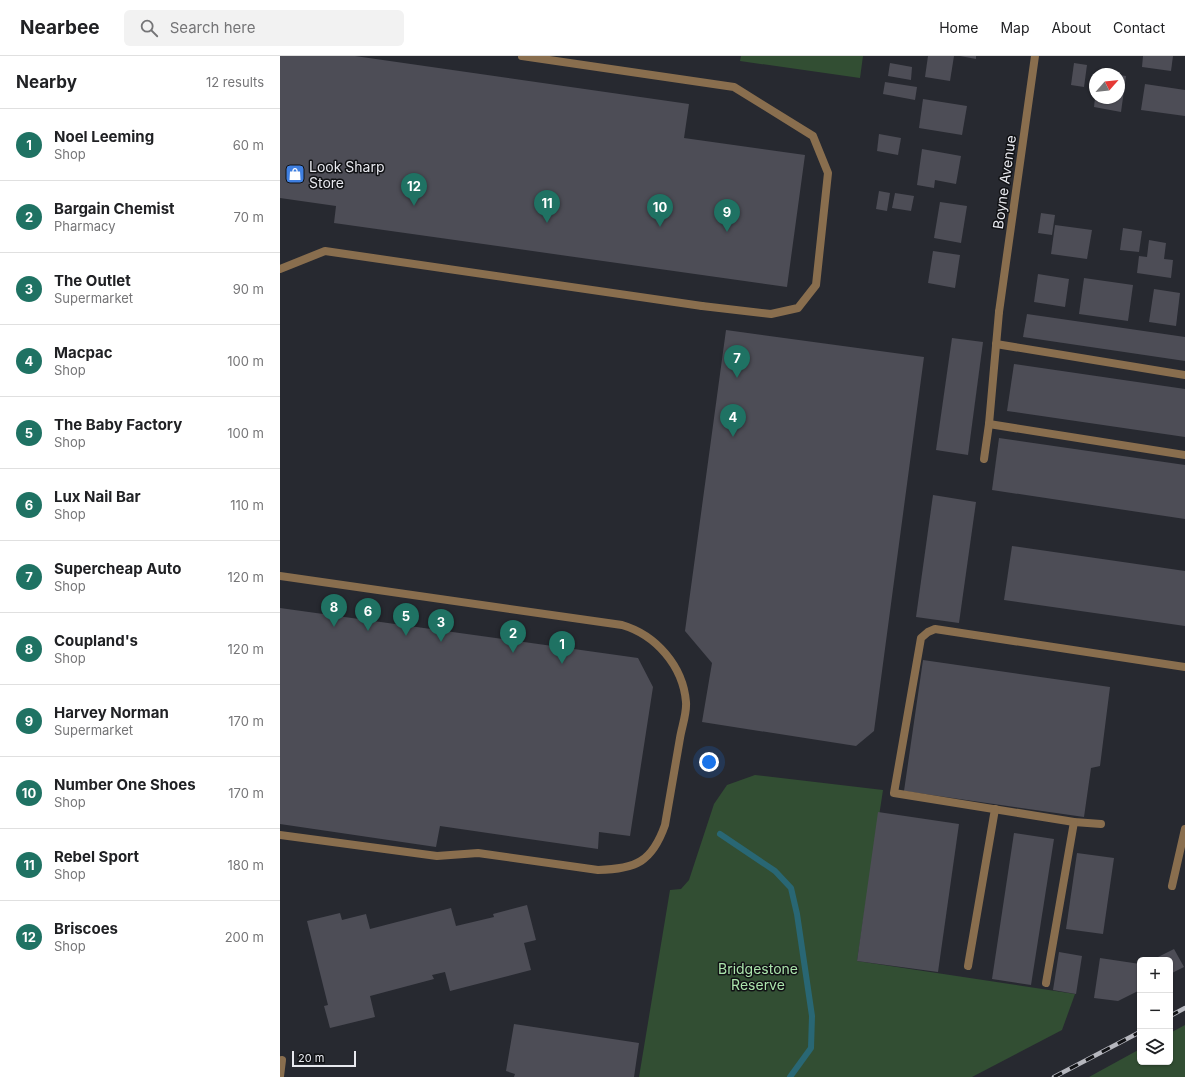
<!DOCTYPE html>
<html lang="en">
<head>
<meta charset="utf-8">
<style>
  :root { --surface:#fff; --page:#f2f2f2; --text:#202124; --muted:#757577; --line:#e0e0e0; --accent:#1f7263 }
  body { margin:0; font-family:Inter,sans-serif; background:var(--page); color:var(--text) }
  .controls { position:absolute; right:12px; bottom:12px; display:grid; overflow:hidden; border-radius:6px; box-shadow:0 1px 3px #0004 }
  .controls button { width:36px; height:36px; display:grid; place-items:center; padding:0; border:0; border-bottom:1px solid var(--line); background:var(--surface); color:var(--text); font:20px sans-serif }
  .compass { position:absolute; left:809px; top:12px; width:36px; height:36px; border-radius:50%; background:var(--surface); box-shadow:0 1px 3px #0004; rotate:63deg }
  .scale { position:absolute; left:12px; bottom:10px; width:64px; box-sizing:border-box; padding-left:4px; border:2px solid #e8e9ef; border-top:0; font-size:11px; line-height:14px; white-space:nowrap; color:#e8e9ef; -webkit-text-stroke:3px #111215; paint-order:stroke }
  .you { position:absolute; left:429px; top:706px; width:14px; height:14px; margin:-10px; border:3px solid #fff; border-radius:50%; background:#1a73e8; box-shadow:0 0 0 6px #1a73e833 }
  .badge { display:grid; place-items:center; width:26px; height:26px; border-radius:50%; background:var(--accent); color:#fff; font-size:13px; font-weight:700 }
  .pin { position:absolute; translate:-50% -33px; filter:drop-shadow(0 1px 2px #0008) }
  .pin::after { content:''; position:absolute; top:21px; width:14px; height:12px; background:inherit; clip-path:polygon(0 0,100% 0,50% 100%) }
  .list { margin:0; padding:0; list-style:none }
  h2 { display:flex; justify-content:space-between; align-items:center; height:52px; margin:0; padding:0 16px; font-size:17px }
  h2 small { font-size:13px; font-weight:400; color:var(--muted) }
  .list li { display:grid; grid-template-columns:26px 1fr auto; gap:12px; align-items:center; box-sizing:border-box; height:72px; padding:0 16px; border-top:1px solid var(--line) }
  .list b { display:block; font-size:15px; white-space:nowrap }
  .list p { margin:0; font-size:13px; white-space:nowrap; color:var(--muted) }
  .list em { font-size:13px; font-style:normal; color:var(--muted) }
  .icon { flex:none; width:22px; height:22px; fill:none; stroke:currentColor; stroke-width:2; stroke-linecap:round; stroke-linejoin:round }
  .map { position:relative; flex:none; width:905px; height:1021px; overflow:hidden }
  header { display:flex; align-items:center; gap:24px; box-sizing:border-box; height:56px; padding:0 20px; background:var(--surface); border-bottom:1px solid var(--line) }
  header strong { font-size:19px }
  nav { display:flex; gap:22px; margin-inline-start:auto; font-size:14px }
  .search { width:280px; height:36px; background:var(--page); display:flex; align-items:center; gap:10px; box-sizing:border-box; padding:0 14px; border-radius:6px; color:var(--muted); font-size:15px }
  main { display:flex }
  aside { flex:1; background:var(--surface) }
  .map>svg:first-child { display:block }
  .green { fill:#324e33 }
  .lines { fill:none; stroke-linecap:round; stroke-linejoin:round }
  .stream { stroke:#296774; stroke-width:6 }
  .building { fill:#4d4d56 }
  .service { stroke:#896e4e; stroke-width:8 }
  .minor { stroke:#896e4e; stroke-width:8 }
  .rail-casing { stroke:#b6b7be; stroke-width:4.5 }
  .rail { stroke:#111215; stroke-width:3; stroke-dasharray:9; stroke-linecap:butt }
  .labels { text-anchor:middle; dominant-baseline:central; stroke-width:3; stroke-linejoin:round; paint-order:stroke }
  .poi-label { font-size:14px; fill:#e8e9ef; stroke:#111215; text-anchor:start }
  .street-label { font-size:14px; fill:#e8e9ef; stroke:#111215 }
  .park-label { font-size:14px; fill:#abe4ac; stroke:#111215 }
</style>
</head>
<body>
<header>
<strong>Nearbee</strong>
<div class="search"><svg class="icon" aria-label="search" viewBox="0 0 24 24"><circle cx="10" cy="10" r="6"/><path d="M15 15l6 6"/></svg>Search here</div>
<nav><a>Home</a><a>Map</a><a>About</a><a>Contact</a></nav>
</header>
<main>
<aside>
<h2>Nearby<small>12 results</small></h2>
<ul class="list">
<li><span class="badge">1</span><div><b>Noel Leeming</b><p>Shop</p></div><em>60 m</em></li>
<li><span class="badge">2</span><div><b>Bargain Chemist</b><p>Pharmacy</p></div><em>70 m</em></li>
<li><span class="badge">3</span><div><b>The Outlet</b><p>Supermarket</p></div><em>90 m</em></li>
<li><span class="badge">4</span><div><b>Macpac</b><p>Shop</p></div><em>100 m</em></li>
<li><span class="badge">5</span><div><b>The Baby Factory</b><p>Shop</p></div><em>100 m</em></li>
<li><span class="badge">6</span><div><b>Lux Nail Bar</b><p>Shop</p></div><em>110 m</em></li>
<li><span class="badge">7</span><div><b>Supercheap Auto</b><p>Shop</p></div><em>120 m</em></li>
<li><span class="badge">8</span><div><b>Coupland's</b><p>Shop</p></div><em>120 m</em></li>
<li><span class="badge">9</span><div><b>Harvey Norman</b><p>Supermarket</p></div><em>170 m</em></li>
<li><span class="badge">10</span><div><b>Number One Shoes</b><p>Shop</p></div><em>170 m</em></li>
<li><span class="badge">11</span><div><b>Rebel Sport</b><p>Shop</p></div><em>180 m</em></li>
<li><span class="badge">12</span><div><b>Briscoes</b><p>Shop</p></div><em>200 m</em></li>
</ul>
</aside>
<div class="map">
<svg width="905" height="1021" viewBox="0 0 905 1021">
  <rect width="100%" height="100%" fill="#272930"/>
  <g class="green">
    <path d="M461,0H583L580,22L460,5Z"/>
    <path d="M475,719L603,734L577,905L795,938L782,974L692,1021H359L390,834L401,833L409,824L434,748L447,729Z"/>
    <path d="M905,969V1021H809L860,993V1006H890V977Z"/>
  </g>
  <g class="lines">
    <path class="stream" d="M440,778L495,815L511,832L517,858L532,960L531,992L510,1021"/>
  </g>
  <g class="building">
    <path d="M0,0H75L409,48L404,82L525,99L507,231L54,167L56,150L0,142Z"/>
    <path d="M648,0H674L670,25L645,21Z"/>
    <path d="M680,0H696V3Z"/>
    <path d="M863,0H893L891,15L862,11Z"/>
    <path d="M610,7L632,11L631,24L608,20Z"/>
    <path d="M794,7L807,9L804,31L791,29Z"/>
    <path d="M839,19L846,20L841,56L814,51L815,42H839Z"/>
    <path d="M605,26L637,31L635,44L603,38Z"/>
    <path d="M865,28L905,34V60L861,54Z"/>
    <path d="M643,43L687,50L682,79L639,72Z"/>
    <path d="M599,78L621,82L618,99L597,95Z"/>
    <path d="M642,93L681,100L676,128L655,124L654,132L637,129Z"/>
    <path d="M599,135L610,137L607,155L596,153Z"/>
    <path d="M615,137L634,140L631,155L612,152Z"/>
    <path d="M660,146L687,150L681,187L654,182Z"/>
    <path d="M761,157L775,159L772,179L758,177Z"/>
    <path d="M775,169L812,174L807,203L771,198Z"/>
    <path d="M843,172L862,175L859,196L840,194Z"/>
    <path d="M869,184L886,187L884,203L893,204L891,222L857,217L859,200L867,201Z"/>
    <path d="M653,195L680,199L675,232L648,227Z"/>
    <path d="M758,218L789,223L785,251L754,246Z"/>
    <path d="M804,222L853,229L848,265L799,258Z"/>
    <path d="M874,233L900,237L896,270L869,266Z"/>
    <path d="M747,258L905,281V305L743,281Z"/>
    <path d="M446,274L644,301L594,675L576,690L422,666L432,607L405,575Z"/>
    <path d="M672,282L703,286L688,399L656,394Z"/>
    <path d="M734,308L905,333V381L727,355Z"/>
    <path d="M719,382L905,409V463L712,434Z"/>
    <path d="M653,439L696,446L679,567L636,561Z"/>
    <path d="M732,490L905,515V570L724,544Z"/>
    <path d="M0,552L358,602L373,631L350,780L319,776L318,793L160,770L156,791L0,768Z"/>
    <path d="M643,604L830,631L820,710L811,712L804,761L624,735Z"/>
    <path d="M598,756L679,768L658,916L577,905Z"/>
    <path d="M734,777L774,783L751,929L712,923Z"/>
    <path d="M797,797L834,802L823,878L786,873Z"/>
    <path d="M247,849L256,884L244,887L251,914L170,935L165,916L152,919L154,923L90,940L95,961L50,972L44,950L48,949L27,865L60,857L62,864L86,858L90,873L171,852L176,870L214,861L213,858Z"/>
    <path d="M894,893L904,911L890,918V904H872Z"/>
    <path d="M779,896L802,900L796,938L773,934Z"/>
    <path d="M820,902L860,908V934L838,945L814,942Z"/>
    <path d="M234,968L359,987L354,1021H234L235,1018L226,1015Z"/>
  </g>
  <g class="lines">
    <g class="service">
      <path d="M242,0L454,31L533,80L548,117L536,229L518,252L491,258L422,250"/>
      <path d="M716,288L905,319"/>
      <path d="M709,368L905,399"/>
      <path d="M704,403L709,368L719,256"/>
      <path d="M821,768L794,766L614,737L641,582L648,576L655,573L905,611"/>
      <path d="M892,830L905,773"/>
      <path d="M688,910L715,753"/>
      <path d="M766,927L794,766"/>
      <path d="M0,1020L2,1004"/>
    </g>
    <g class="minor">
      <path d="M0,213L45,195L422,250"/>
      <path d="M719,256L755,0"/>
      <path d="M0,520L342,569C376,579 403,610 406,646C407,657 402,670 400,682C395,711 390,740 385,769C372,806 356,813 318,814L198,797L157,800L0,779"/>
    </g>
    <defs>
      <g id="rail">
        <path d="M890,960L905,952"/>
        <path d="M774,1021L860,976"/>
      </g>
    </defs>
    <use href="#rail" class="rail-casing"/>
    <use href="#rail" class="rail"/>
  </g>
  <defs>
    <symbol id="shop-square" viewBox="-11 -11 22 22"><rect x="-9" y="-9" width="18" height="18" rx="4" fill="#3f7fe0" stroke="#111215"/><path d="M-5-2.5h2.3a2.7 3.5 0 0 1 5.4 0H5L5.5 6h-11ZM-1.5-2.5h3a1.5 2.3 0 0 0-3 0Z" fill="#fff"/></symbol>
  </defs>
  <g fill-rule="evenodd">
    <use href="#shop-square" x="4" y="107" width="22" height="22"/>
  </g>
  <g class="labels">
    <g class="poi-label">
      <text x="29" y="110">Look Sharp<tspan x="29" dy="16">Store</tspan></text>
    </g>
    <g class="street-label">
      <text transform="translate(724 126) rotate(-82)">Boyne Avenue</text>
    </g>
    <g class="park-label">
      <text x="478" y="912">Bridgestone<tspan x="478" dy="16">Reserve</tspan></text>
    </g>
  </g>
</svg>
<div class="controls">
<button>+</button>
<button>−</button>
<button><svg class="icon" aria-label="layers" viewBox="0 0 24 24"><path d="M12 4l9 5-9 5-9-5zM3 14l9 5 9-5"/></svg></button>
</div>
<svg class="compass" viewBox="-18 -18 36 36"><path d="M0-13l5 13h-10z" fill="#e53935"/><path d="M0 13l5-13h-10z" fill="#757577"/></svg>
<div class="scale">20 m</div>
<div class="you"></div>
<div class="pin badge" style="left:282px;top:608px">1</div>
<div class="pin badge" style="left:233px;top:597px">2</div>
<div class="pin badge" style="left:161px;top:586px">3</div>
<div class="pin badge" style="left:453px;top:381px">4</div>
<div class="pin badge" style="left:126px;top:580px">5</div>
<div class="pin badge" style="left:88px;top:575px">6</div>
<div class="pin badge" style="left:457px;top:322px">7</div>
<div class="pin badge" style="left:54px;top:571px">8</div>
<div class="pin badge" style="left:447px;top:176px">9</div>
<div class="pin badge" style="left:380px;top:171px">10</div>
<div class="pin badge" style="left:267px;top:167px">11</div>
<div class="pin badge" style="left:134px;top:150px">12</div>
</div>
</main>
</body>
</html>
